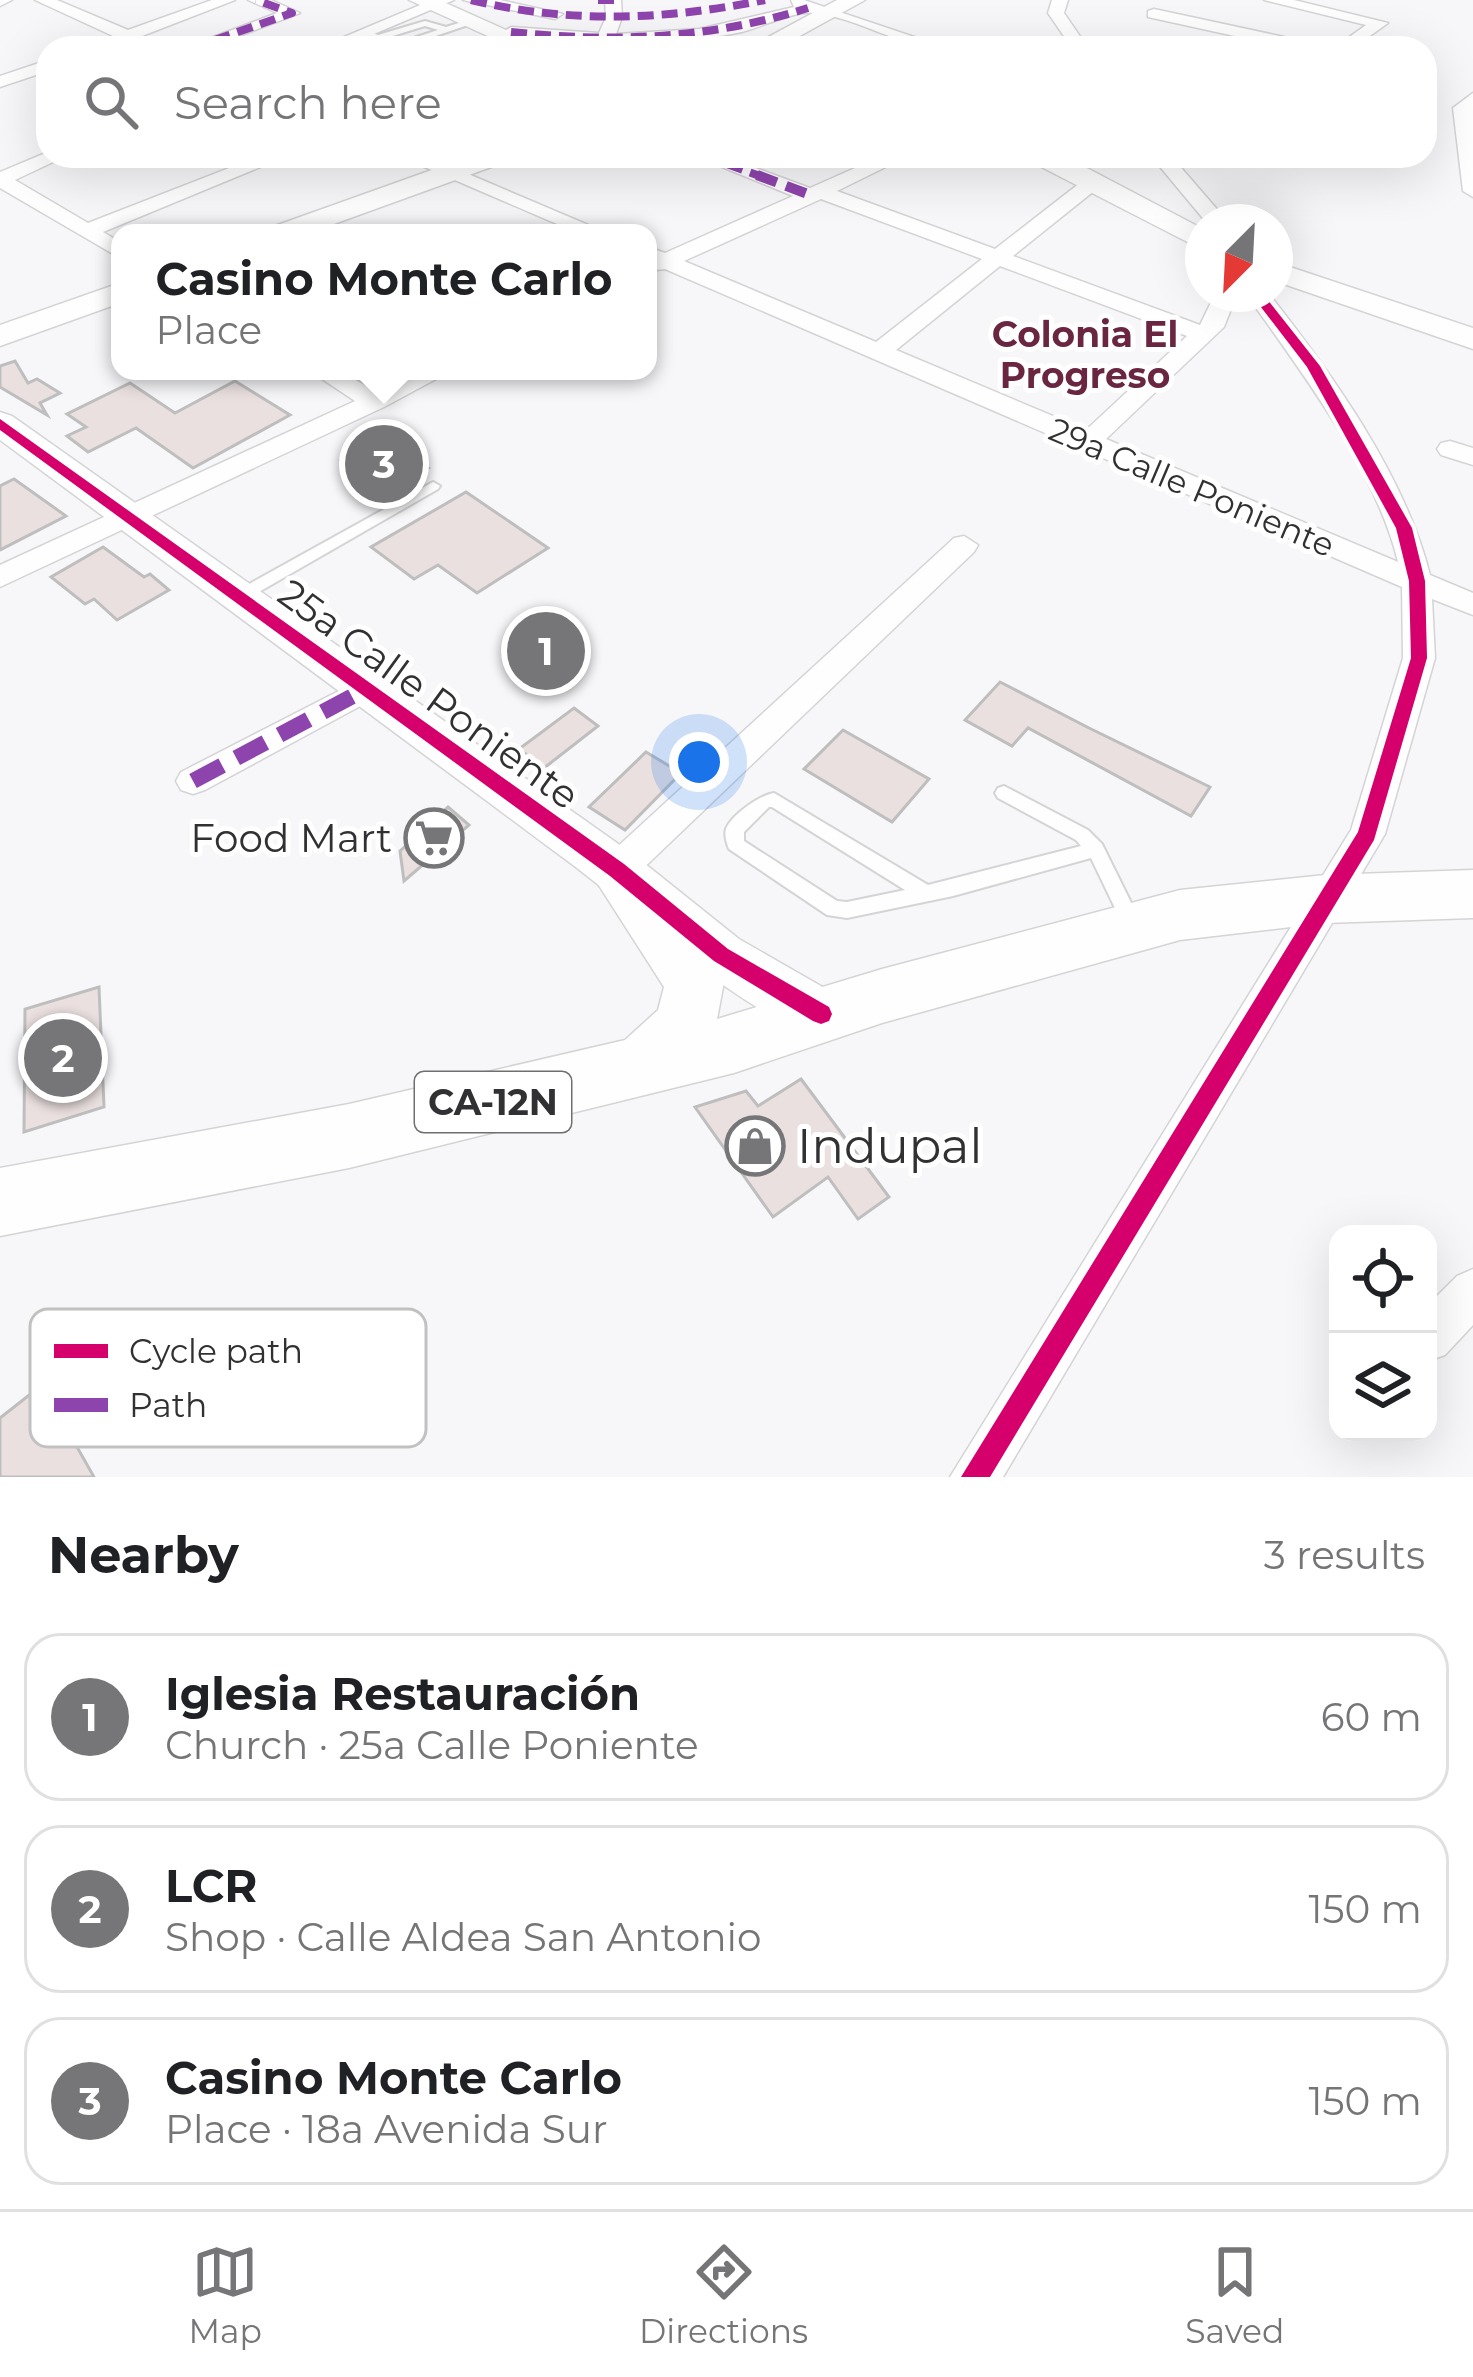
<!DOCTYPE html>
<html lang="en">
<head>
<meta charset="utf-8">
<style>
  :root { --surface:#fff; --page:#f2f2f2; --text:#202124; --muted:#757577; --line:#e0e0e0; --accent:#767679 }
  body { margin:0; font-family:Montserrat,sans-serif; background:var(--page); color:var(--text) }
  .controls { position:absolute; right:36px; bottom:36px; display:grid; overflow:hidden; border-radius:24px; box-shadow:0 12px 48px #0002 }
  .controls button { width:108px; height:108px; display:grid; place-items:center; padding:0; border:0; border-bottom:3px solid var(--line); background:var(--surface); color:var(--text); font:60px sans-serif }
  .compass { position:absolute; left:1185px; top:204px; width:108px; height:108px; border-radius:50%; background:var(--surface); box-shadow:0 12px 48px #0002; rotate:204deg }
  .you { position:absolute; left:699px; top:762px; width:42px; height:42px; margin:-30px; border:9px solid #fff; border-radius:50%; background:#1a73e8; box-shadow:0 0 0 18px #1a73e833 }
  .badge { display:grid; place-items:center; width:78px; height:78px; border-radius:50%; background:var(--accent); color:#fff; font-size:39px; font-weight:700 }
  .pin { position:absolute; translate:-50% -50%; border:6px solid #fff; box-shadow:0 3px 12px #0006 }
  .popup { position:absolute; left:111px; top:224px; width:546px; height:156px; box-sizing:border-box; display:grid; place-content:center; border-radius:24px; background:var(--surface); filter:drop-shadow(0 3px 9px #0005); font-size:39px; white-space:nowrap; color:var(--muted) }
  .popup b { font-size:45px; color:var(--text) }
  .popup::after { content:''; position:absolute; left:50%; top:100%; margin-left:-24px; border:24px solid transparent; border-top-color:var(--surface) }
  .list { margin:0; padding:0; list-style:none }
  h2 { display:flex; justify-content:space-between; align-items:center; height:156px; margin:0; padding:0 48px; font-size:51px }
  h2 small { font-size:39px; font-weight:400; color:var(--muted) }
  .list li { display:grid; grid-template-columns:78px 1fr auto; gap:36px; align-items:center; box-sizing:border-box; height:168px; margin:0 24px 24px; padding:0 24px; border:3px solid var(--line); border-radius:36px }
  .list b { display:block; font-size:45px; white-space:nowrap }
  .list p { margin:0; font-size:39px; white-space:nowrap; color:var(--muted) }
  .list em { font-size:39px; font-style:normal; color:var(--muted) }
  .icon { flex:none; width:66px; height:66px; fill:none; stroke:currentColor; stroke-width:2; stroke-linecap:round; stroke-linejoin:round }
  .map { position:relative; flex:none; width:1473px; height:1477px; overflow:hidden }
  .search { position:absolute; background:var(--surface); box-shadow:0 12px 48px #0002; left:36px; right:36px; top:36px; height:132px; display:flex; align-items:center; gap:30px; box-sizing:border-box; padding:0 42px; border-radius:36px; color:var(--muted); font-size:45px }
  .sheet { height:732px; background:var(--surface) }
  nav { display:flex; justify-content:space-around; align-items:center; box-sizing:border-box; height:168px; border-top:3px solid var(--line); background:var(--surface); font-size:33px; color:var(--muted) }
  nav a { display:grid; justify-items:center; gap:6px }
  nav .on { color:var(--accent) }
  .map>svg:first-child { display:block }
  .building { fill:#eae0df; stroke:#bfbebf; stroke-width:3 }
  .lines { fill:none; stroke-linecap:round; stroke-linejoin:round }
  .lane-casing { stroke:#d4d4d6; stroke-width:4 }
  .street-casing { stroke:#d4d4d6; stroke-width:3 }
  .secondary-casing { stroke:#d4d4d6; stroke-width:3 }
  .primary-casing { stroke:#d4d4d6; stroke-width:3 }
  .lane { fill:#fefefe; fill-rule:evenodd }
  .street { fill:#fefefe; fill-rule:evenodd }
  .secondary { fill:#fefefe; fill-rule:evenodd }
  .primary { fill:#fefefe; fill-rule:evenodd }
  .quiet-far2 { stroke:#8e44ad; stroke-width:8; stroke-dasharray:16 8; stroke-linecap:butt }
  .quiet-far1 { stroke:#8e44ad; stroke-width:10; stroke-dasharray:21 10; stroke-linecap:butt }
  .quiet { stroke:#8e44ad; stroke-width:16; stroke-dasharray:33 16; stroke-linecap:butt }
  .cycleway-casing { stroke:#fff; stroke-width:8 }
  .cycleway { fill:#d6006c; fill-rule:evenodd }
  .labels { text-anchor:middle; dominant-baseline:central; stroke-width:10; stroke-linejoin:round; paint-order:stroke }
  .far-street-label { font-size:33px; fill:#313133; stroke:#fff }
  .far-neighbourhood-label { font-size:36px; font-weight:bold; fill:#6a2640; stroke:#fff }
  .shield { fill:#fff; stroke:#6f6f70; stroke-width:3 }
  .shield-label { font-size:36px; font-weight:bold; fill:#313133 }
  .street-label { font-size:39px; fill:#313133; stroke:#fff }
  .poi-label { font-size:39px; fill:#313133; stroke:#fff; text-anchor:end }
  .near-poi-label { font-size:48px; fill:#313133; stroke:#fff; text-anchor:start }
  .key { fill:#fff; stroke:#c1c1c2; stroke-width:3 }
  .key-label { font-size:33px; fill:#313133 }
</style>
</head>
<body>
<div class="map">
<svg width="1473" height="1477" viewBox="0 0 1473 1477">
  <rect width="100%" height="100%" fill="#f7f7fa"/>
  <g class="building">
    <path d="M15,361L28,383L37,379L60,393L40,403L47,415L0,387V366Z"/>
    <path d="M235,381L290,415L193,468L136,428L88,452L67,436L86,427L67,414L130,383L175,413Z"/>
    <path d="M378,438L428,468L390,491L341,460Z"/>
    <path d="M14,479L66,516L0,550V486Z"/>
    <path d="M466,492L548,548L477,593L438,565L414,579L371,547Z"/>
    <path d="M103,547L144,577L150,574L169,590L117,620L94,599L85,604L51,577Z"/>
    <path d="M1000,682L1089,728L1210,787L1191,816L1028,728L1012,746L965,720Z"/>
    <path d="M574,708L598,726L544,768L519,749Z"/>
    <path d="M843,730L929,779L892,822L804,769Z"/>
    <path d="M646,752L681,773L625,830L589,807Z"/>
    <path d="M448,807L469,825L404,881L400,851Z"/>
    <path d="M99,987L104,1107L24,1132L25,1009Z"/>
    <path d="M801,1079L889,1197L858,1219L828,1177L773,1217L695,1107L746,1091L758,1106Z"/>
    <path d="M42,1385L94,1477H0V1418Z"/>
  </g>
  <g class="lines">
    <defs>
      <g id="lane">
        <path d="M468,20L471,24L400,48L373,40L361,32L365,30L378,35L425,21L446,27ZM425,26L438,30L398,43L386,38Z"/>
        <path d="M433,482L440,486L438,489L243,601L238,602L231,597L233,593Z"/>
        <path d="M1004,786L1088,830L1102,844L1142,925L1140,931L1133,933L1126,931L1091,858L953,896L847,918L827,915L729,849C727,844 724,835 726,829C731,815 760,795 774,793L928,885L1081,846L1076,840L998,798L995,793L998,788ZM769,807H772L905,890L847,902L837,901L744,841V832Z"/>
      </g>
      <g id="street">
        <path d="M0,0H12L0,6Z"/>
        <path d="M35,0H57L128,30L212,0H235L142,36L143,44C125,46 105,48 86,48L113,36Z"/>
        <path d="M248,0H271L300,13L208,48H184L277,13Z"/>
        <path d="M432,0H454L341,48H318Z"/>
        <path d="M463,0H500L563,14L555,19Z"/>
        <path d="M605,0H621L622,17L616,34L699,29L794,7L791,0H804L947,48C899,48 860,18 813,13C793,11 762,27 742,32C696,42 539,56 503,32L511,27L599,33L606,17Z"/>
        <path d="M1052,0H1068L1064,13L1088,48H1072L1048,13Z"/>
        <path d="M1264,0H1294L1388,23L1353,48H1334L1366,25Z"/>
        <path d="M1154,9L1312,43L1320,48H1289L1148,17V11Z"/>
        <path d="M48,60V71L0,87V76Z"/>
        <path d="M1473,93V197L1463,191L1453,108Z"/>
        <path d="M48,152L66,156L15,180L88,223L260,156H287L103,232L120,242V258L0,188V172Z"/>
        <path d="M399,156H426L607,233H578Z"/>
        <path d="M695,156H723L810,188L882,156H908L837,191L995,249L1085,179H1099V187L1013,256L1200,325L1215,294H1237L1224,327L1106,439L1398,562C1376,470 1300,370 1246,294H1269C1332,374 1405,475 1430,575L1473,593V615L1432,599L1435,658L1385,834L1003,1477H950L1351,830L1403,658L1402,587L665,269L648,271V247L665,253L793,196ZM821,199L982,259L876,342L684,261ZM1000,266L1187,336L1086,430L896,350Z"/>
        <path d="M1151,156H1171L1228,222H1206Z"/>
        <path d="M310,371H340L375,391L419,371H451L384,407L0,587V565L355,401Z"/>
        <path d="M1450,441L1473,448V465L1441,455L1437,449L1441,443Z"/>
        <path d="M964,536L978,545L974,552L630,881L617,885L604,881L599,870L604,859L954,538Z"/>
        <path d="M366,677L377,681L382,689L377,697L205,790L193,794L181,790L176,781L181,772Z"/>
        <path d="M1473,1269V1325L1445,1355L1428,1361V1305L1457,1276Z"/>
      </g>
      <g id="secondary">
        <path d="M409,0H439L546,48H514Z"/>
        <path d="M837,0H865L778,48H748Z"/>
        <path d="M471,156H509L505,162L309,233H268L272,227Z"/>
        <path d="M1020,156H1064L1203,229V250Z"/>
        <path d="M1275,262L1473,328V349L1275,281Z"/>
        <path d="M120,283V303L0,346V325Z"/>
        <path d="M0,412L12,416L634,855L739,939L840,997L848,1014L840,1031L821,1039C724,1002 651,923 569,862C379,721 190,580 0,440Z"/>
      </g>
      <path id="primary" d="M617,847L637,854L715,963L724,982L717,1019L882,969L1180,890L1325,875L1473,870V918L1325,923L1180,940L882,1023L734,1073L349,1168L0,1236V1168L349,1104L625,1040L658,1010L664,987L589,870L597,854Z"/>
    </defs>
    <use href="#lane" class="lane-casing"/>
    <use href="#street" class="street-casing"/>
    <use href="#secondary" class="secondary-casing"/>
    <use href="#primary" class="primary-casing"/>
    <use href="#lane" class="lane"/>
    <use href="#street" class="street"/>
    <use href="#secondary" class="secondary"/>
    <use href="#primary" class="primary"/>
    <g class="quiet-far2">
      <path d="M471,0C570,24 666,20 765,0"/>
      <path d="M598,0H619"/>
      <path d="M511,32C613,43 710,39 808,8"/>
      <path d="M192,48L292,13L256,0"/>
      <path d="M705,156L765,178"/>
    </g>
    <path class="quiet-far1" d="M757,175L813,196"/>
    <path class="quiet" d="M193,781L366,689"/>
    <defs>
      <g id="cycleway">
        <path d="M1251,294H1263L1320,366L1412,528L1425,581L1427,658L1374,840L990,1477H961L1358,832L1411,658L1409,581L1396,528L1307,367Z"/>
        <path d="M0,419L624,864L728,949L829,1007L832,1014L829,1021L821,1024L813,1021L714,961L610,876L0,430Z"/>
      </g>
    </defs>
    <use href="#cycleway" class="cycleway-casing"/>
    <use href="#cycleway" class="cycleway"/>
  </g>
  <defs>
    <symbol id="supermarket-ring" viewBox="-11 -11 22 22"><circle r="9.5" fill="#fff" stroke="#767679" stroke-width="1.5"/><path d="M-6-5.5h2.5l.6 2H6L4.5 2H-2.5L-4.4-4H-6ZM-1.5 3.2a1.3 1.3 0 1 0 .1 0ZM3 3.2a1.3 1.3 0 1 0 .1 0Z" fill="#767679"/></symbol>
    <symbol id="shop-ring" viewBox="-11 -11 22 22"><circle r="9.5" fill="#fff" stroke="#767679" stroke-width="1.5"/><path d="M-5-2.5h2.3a2.7 3.5 0 0 1 5.4 0H5L5.5 6h-11ZM-1.5-2.5h3a1.5 2.3 0 0 0-3 0Z" fill="#767679"/></symbol>
  </defs>
  <g fill-rule="evenodd">
    <use href="#supermarket-ring" x="401" y="805" width="66" height="66"/>
    <use href="#shop-ring" x="722" y="1113" width="66" height="66"/>
  </g>
  <g class="labels">
    <g class="far-street-label">
      <text transform="translate(1192 487) rotate(23)">29a Calle Poniente</text>
    </g>
    <g class="far-neighbourhood-label">
      <text x="1085" y="334">Colonia El<tspan x="1085" dy="41">Progreso</tspan></text>
    </g>
    <rect class="shield" x="415" y="1072" width="156" height="60" rx="9"/>
    <g class="shield-label">
      <text x="493" y="1102">CA-12N</text>
    </g>
    <g class="street-label">
      <text transform="translate(429 694) rotate(36)">25a Calle Poniente</text>
    </g>
    <g class="poi-label">
      <text x="392" y="838">Food Mart</text>
    </g>
    <g class="near-poi-label">
      <text x="797" y="1146">Indupal</text>
    </g>
  </g>
  <rect x="30" y="1309" width="396" height="138" rx="18" class="key"/>
  <rect x="54" y="1344" width="54" height="14" fill="#d6006c"/>
  <rect x="54" y="1398" width="54" height="14" fill="#8e44ad"/>
  <g class="key-label">
    <text x="129" y="1363">Cycle path</text>
    <text x="129" y="1417">Path</text>
  </g>
</svg>
<div class="controls">
<button><svg class="icon" aria-label="locate" viewBox="0 0 24 24"><circle cx="12" cy="12" r="6"/><path d="M12 2v4M12 18v4M2 12h4M18 12h4"/></svg></button>
<button><svg class="icon" aria-label="layers" viewBox="0 0 24 24"><path d="M12 4l9 5-9 5-9-5zM3 14l9 5 9-5"/></svg></button>
</div>
<svg class="compass" viewBox="-18 -18 36 36"><path d="M0-13l5 13h-10z" fill="#e53935"/><path d="M0 13l5-13h-10z" fill="#757577"/></svg>
<div class="you"></div>
<div class="pin badge" style="left:546px;top:651px">1</div>
<div class="pin badge" style="left:63px;top:1058px">2</div>
<div class="pin badge" style="left:384px;top:464px">3</div>
<div class="popup"><b>Casino Monte Carlo</b>Place</div>
<div class="search"><svg class="icon" aria-label="search" viewBox="0 0 24 24"><circle cx="10" cy="10" r="6"/><path d="M15 15l6 6"/></svg>Search here</div>
</div>
<section class="sheet">
<h2>Nearby<small>3 results</small></h2>
<ul class="list">
<li><span class="badge">1</span><div><b>Iglesia Restauración</b><p>Church · 25a Calle Poniente</p></div><em>60 m</em></li>
<li><span class="badge">2</span><div><b>LCR</b><p>Shop · Calle Aldea San Antonio</p></div><em>150 m</em></li>
<li><span class="badge">3</span><div><b>Casino Monte Carlo</b><p>Place · 18a Avenida Sur</p></div><em>150 m</em></li>
</ul>
</section>
<nav>
<a class="on"><svg class="icon" aria-label="map" viewBox="0 0 24 24"><path d="M3 6l6-2 6 2 6-2v14l-6 2-6-2-6 2zM9 4v14M15 6v14"/></svg>Map</a>
<a><svg class="icon" aria-label="directions" viewBox="0 0 24 24"><path d="M12 3l9 9-9 9-9-9zM9 14v-3h6M13 9l2 2-2 2"/></svg>Directions</a>
<a><svg class="icon" aria-label="saved" viewBox="0 0 24 24"><path d="M7 4h10v16l-5-4-5 4z"/></svg>Saved</a>
</nav>
</body>
</html>
